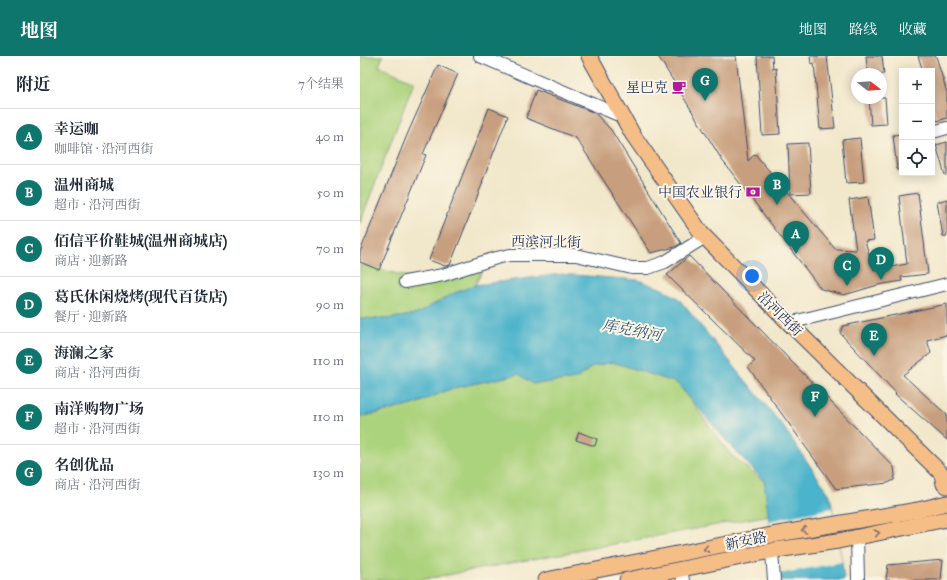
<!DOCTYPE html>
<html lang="zh">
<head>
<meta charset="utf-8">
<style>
  :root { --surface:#fff; --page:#f2f2f3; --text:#1f2937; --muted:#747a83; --line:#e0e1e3; --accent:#0f766e }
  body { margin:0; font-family:"IM FELL Great Primer","Noto Serif SC",serif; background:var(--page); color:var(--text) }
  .controls { position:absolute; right:12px; top:12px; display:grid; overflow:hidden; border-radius:0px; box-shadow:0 2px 10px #0003 }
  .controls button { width:36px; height:36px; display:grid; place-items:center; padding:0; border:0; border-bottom:1px solid var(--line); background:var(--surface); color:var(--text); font:20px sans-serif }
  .compass { position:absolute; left:491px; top:12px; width:36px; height:36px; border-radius:50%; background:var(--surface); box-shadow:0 2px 10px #0003; rotate:107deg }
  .you { position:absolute; left:392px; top:220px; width:14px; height:14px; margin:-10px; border:3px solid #fff; border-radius:50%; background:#1a73e8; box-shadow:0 0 0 6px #1a73e833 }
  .badge { display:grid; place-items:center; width:26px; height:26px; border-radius:50%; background:var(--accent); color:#fff; font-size:13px; font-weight:700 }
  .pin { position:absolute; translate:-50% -33px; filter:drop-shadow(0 1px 2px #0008) }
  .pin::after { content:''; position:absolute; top:21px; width:14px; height:12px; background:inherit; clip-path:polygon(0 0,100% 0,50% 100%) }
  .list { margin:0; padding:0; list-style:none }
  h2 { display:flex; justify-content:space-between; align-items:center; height:52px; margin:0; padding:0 16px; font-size:17px }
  h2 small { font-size:13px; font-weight:400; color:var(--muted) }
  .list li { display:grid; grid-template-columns:26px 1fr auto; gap:12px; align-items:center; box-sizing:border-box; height:56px; padding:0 16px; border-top:1px solid var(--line) }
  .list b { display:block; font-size:15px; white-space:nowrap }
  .list p { margin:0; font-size:13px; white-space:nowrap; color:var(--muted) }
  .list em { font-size:13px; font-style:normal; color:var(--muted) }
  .icon { flex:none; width:22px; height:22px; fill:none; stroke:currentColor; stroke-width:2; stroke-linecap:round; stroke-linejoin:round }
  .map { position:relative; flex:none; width:587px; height:524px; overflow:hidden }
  header { display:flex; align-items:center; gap:24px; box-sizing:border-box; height:56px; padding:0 20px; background:var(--accent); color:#fff }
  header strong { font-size:19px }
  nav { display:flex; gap:22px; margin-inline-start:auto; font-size:14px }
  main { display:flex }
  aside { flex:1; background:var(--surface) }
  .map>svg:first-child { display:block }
  .green { fill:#abd27c; stroke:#63806d }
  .water { fill:#4cb3cb; stroke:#347194 }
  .pier { fill:#f1e7ca }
  .building { fill:#c79f7e }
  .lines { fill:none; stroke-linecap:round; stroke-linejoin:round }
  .minor-casing { stroke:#3b4b6e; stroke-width:14 }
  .major-casing { stroke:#3b4b6e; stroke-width:17 }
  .minor { stroke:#fff; stroke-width:12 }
  .major { stroke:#f6be87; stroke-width:15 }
  .oneway { stroke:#7e6f70 }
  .labels { text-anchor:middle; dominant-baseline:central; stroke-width:4; stroke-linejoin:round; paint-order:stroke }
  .poi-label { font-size:14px; fill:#1b2f5e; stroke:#fcf5e5; text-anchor:end }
  .street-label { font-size:14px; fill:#1b2f5e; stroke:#fcf5e5 }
  .water-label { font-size:15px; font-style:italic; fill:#2a577f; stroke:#fcf5e5 }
</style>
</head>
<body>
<header>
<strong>地图</strong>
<nav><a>地图</a><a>路线</a><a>收藏</a></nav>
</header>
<main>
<aside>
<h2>附近<small>7个结果</small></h2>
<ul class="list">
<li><span class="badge">A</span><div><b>幸运咖</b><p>咖啡馆 · 沿河西街</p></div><em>40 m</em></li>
<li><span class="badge">B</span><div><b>温州商城</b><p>超市 · 沿河西街</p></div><em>50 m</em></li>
<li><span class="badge">C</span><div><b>佰信平价鞋城(温州商城店)</b><p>商店 · 迎新路</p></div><em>70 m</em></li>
<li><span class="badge">D</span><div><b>葛氏休闲烧烤(现代百货店)</b><p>餐厅 · 迎新路</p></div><em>90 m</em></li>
<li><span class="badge">E</span><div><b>海澜之家</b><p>商店 · 沿河西街</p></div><em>110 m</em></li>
<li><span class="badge">F</span><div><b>南洋购物广场</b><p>超市 · 沿河西街</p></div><em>110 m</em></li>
<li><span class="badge">G</span><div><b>名创优品</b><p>商店 · 沿河西街</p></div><em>130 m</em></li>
</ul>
</aside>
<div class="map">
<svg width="587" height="524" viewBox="0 0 587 524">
  <rect width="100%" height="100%" fill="#fcf5e5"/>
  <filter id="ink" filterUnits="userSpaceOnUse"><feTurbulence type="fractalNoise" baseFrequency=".025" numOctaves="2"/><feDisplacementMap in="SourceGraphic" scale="8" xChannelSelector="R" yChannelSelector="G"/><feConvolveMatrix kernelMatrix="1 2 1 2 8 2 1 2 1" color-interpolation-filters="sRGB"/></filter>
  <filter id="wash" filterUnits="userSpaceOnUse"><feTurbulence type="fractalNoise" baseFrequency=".012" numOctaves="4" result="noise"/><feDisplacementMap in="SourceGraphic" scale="16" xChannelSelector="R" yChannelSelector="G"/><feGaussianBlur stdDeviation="0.9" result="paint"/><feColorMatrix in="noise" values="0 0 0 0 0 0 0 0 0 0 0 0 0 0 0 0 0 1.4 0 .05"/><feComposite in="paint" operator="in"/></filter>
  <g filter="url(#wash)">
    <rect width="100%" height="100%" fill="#f1e7ca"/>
    <g class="green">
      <path d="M0,0H23L19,10L54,26L0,167Z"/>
      <path d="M0,208L71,227L125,210L115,229L92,238L57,258L27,263L0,262Z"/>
      <path d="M253,306L317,327L332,346L370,398L412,432L410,459L60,524H0V361L53,349L90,333L159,318L173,328L216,323L233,310Z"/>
    </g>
    <path class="water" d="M201,218L278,224L300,232L318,242L422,369L470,439L482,506L484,524H420L416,494L409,465L404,425L370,389L317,327L253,306L233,310L216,323L173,328L159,318L90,333L53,349L0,361V262L27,263L57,258L92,238L115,229Z"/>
    <path class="pier" d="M472,452L482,506L419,518L409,465Z"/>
    <g id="blocks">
      <g class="building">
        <path d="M298,0H376L388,105L395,98L475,193L496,194L489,144L508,141L514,184L505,185L514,214L547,208L539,140L558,137L568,218L541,221L542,225L518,229L484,239L461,233L362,104Z"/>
        <path d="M397,0H412L413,13L416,12L420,78L402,79Z"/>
        <path d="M450,0H467L475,72L460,73L454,7L451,8Z"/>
        <path d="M506,0H522L524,18H508Z"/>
        <path d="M558,0H576L587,37V62L577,65L572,48V15H563Z"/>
        <path d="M78,9L98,18L63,98L66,99L19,214L0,206V196L47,79Z"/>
        <path d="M176,34L235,57L251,74L321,187L315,191L291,197L216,82L166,62Z"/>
        <path d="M509,42H525L527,68L511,69Z"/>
        <path d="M129,52L148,60L122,126H123L90,209L85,210L69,204Z"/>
        <path d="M542,78V114H537L533,79Z"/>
        <path d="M500,82L504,126L486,127L482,84Z"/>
        <path d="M587,86V119H585L576,89Z"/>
        <path d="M448,87L451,137L430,138L428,88Z"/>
        <path d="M587,143V180H583L577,146Z"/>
        <path d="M329,200L534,411L535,419L534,424L528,427L476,433L388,311L395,305L307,219Z"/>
        <path d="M587,248V279L567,284L571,297L543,319L587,359V384L535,338L536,337L480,277L483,270Z"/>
        <path d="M219,376L237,383L235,390L216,384Z"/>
        <path d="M583,504L581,524H526L528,509Z"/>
      </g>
    </g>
  </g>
  <g filter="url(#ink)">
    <use href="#blocks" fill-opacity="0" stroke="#3b4b6e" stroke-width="1"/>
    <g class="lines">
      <defs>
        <g id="minor">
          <path d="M120,0L261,60"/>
          <path d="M573,76L587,72"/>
          <path d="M45,226L83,219L136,202L150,199H216L272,212H288L305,206L345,181"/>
          <path d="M429,267L587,228"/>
          <path d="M497,480L498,524"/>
          <path d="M412,496L414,524"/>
          <path d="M321,514L323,524"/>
        </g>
        <g id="major">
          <path d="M229,0L273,79L342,178L429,267L582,418L584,428L587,430"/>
          <path d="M186,524L412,479L558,454L587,447"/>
          <path d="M267,524L416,494L478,485L587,463"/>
        </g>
      </defs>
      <use href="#minor" class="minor-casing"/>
      <use href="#major" class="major-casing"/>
      <use href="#minor" class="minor"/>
      <use href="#major" class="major"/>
    </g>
    <defs><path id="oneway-chevron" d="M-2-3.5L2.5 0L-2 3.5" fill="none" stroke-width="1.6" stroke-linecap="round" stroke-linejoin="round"/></defs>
    <g class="oneway">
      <use href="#oneway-chevron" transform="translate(444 474) rotate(171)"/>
      <use href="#oneway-chevron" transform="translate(517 477) rotate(-11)"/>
      <use href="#oneway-chevron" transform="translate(346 493) rotate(169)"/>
    </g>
  </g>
  <defs>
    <symbol id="cafe-bare" viewBox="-9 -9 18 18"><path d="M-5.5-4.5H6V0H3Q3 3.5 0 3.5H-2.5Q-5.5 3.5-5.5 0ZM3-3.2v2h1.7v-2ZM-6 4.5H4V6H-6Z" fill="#b5179e" stroke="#fcf5e5" stroke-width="2.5" paint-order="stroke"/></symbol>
    <symbol id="bank-bare" viewBox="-9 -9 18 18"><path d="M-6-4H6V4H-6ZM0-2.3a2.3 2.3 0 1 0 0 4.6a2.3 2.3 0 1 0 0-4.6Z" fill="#b5179e" stroke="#fcf5e5" stroke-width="2.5" paint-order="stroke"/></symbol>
  </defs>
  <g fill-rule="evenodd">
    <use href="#cafe-bare" x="309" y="21" width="20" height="20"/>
    <use href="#bank-bare" x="383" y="126" width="20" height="20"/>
  </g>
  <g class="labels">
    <g class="poi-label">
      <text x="308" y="31">星巴克</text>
      <text x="382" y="136">中国农业银行</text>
    </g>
    <g class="street-label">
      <text transform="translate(186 186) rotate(1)">西滨河北街</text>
      <text transform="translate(420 258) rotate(45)">沿河西街</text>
      <text transform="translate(386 485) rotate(-12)">新安路</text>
    </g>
    <g class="water-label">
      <text transform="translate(272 274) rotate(11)">库克纳河</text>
    </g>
  </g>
</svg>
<div class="controls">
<button>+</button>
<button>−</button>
<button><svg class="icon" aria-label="locate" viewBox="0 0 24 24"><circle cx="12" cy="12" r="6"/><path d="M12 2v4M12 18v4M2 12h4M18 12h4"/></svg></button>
</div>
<svg class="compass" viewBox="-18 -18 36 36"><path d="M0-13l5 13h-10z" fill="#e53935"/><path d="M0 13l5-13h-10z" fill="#747a83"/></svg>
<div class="you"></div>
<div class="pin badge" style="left:436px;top:198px">A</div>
<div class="pin badge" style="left:417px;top:149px">B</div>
<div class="pin badge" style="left:487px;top:230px">C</div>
<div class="pin badge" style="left:521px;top:224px">D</div>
<div class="pin badge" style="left:514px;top:300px">E</div>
<div class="pin badge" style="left:455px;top:361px">F</div>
<div class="pin badge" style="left:345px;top:45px">G</div>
</div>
</main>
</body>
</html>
